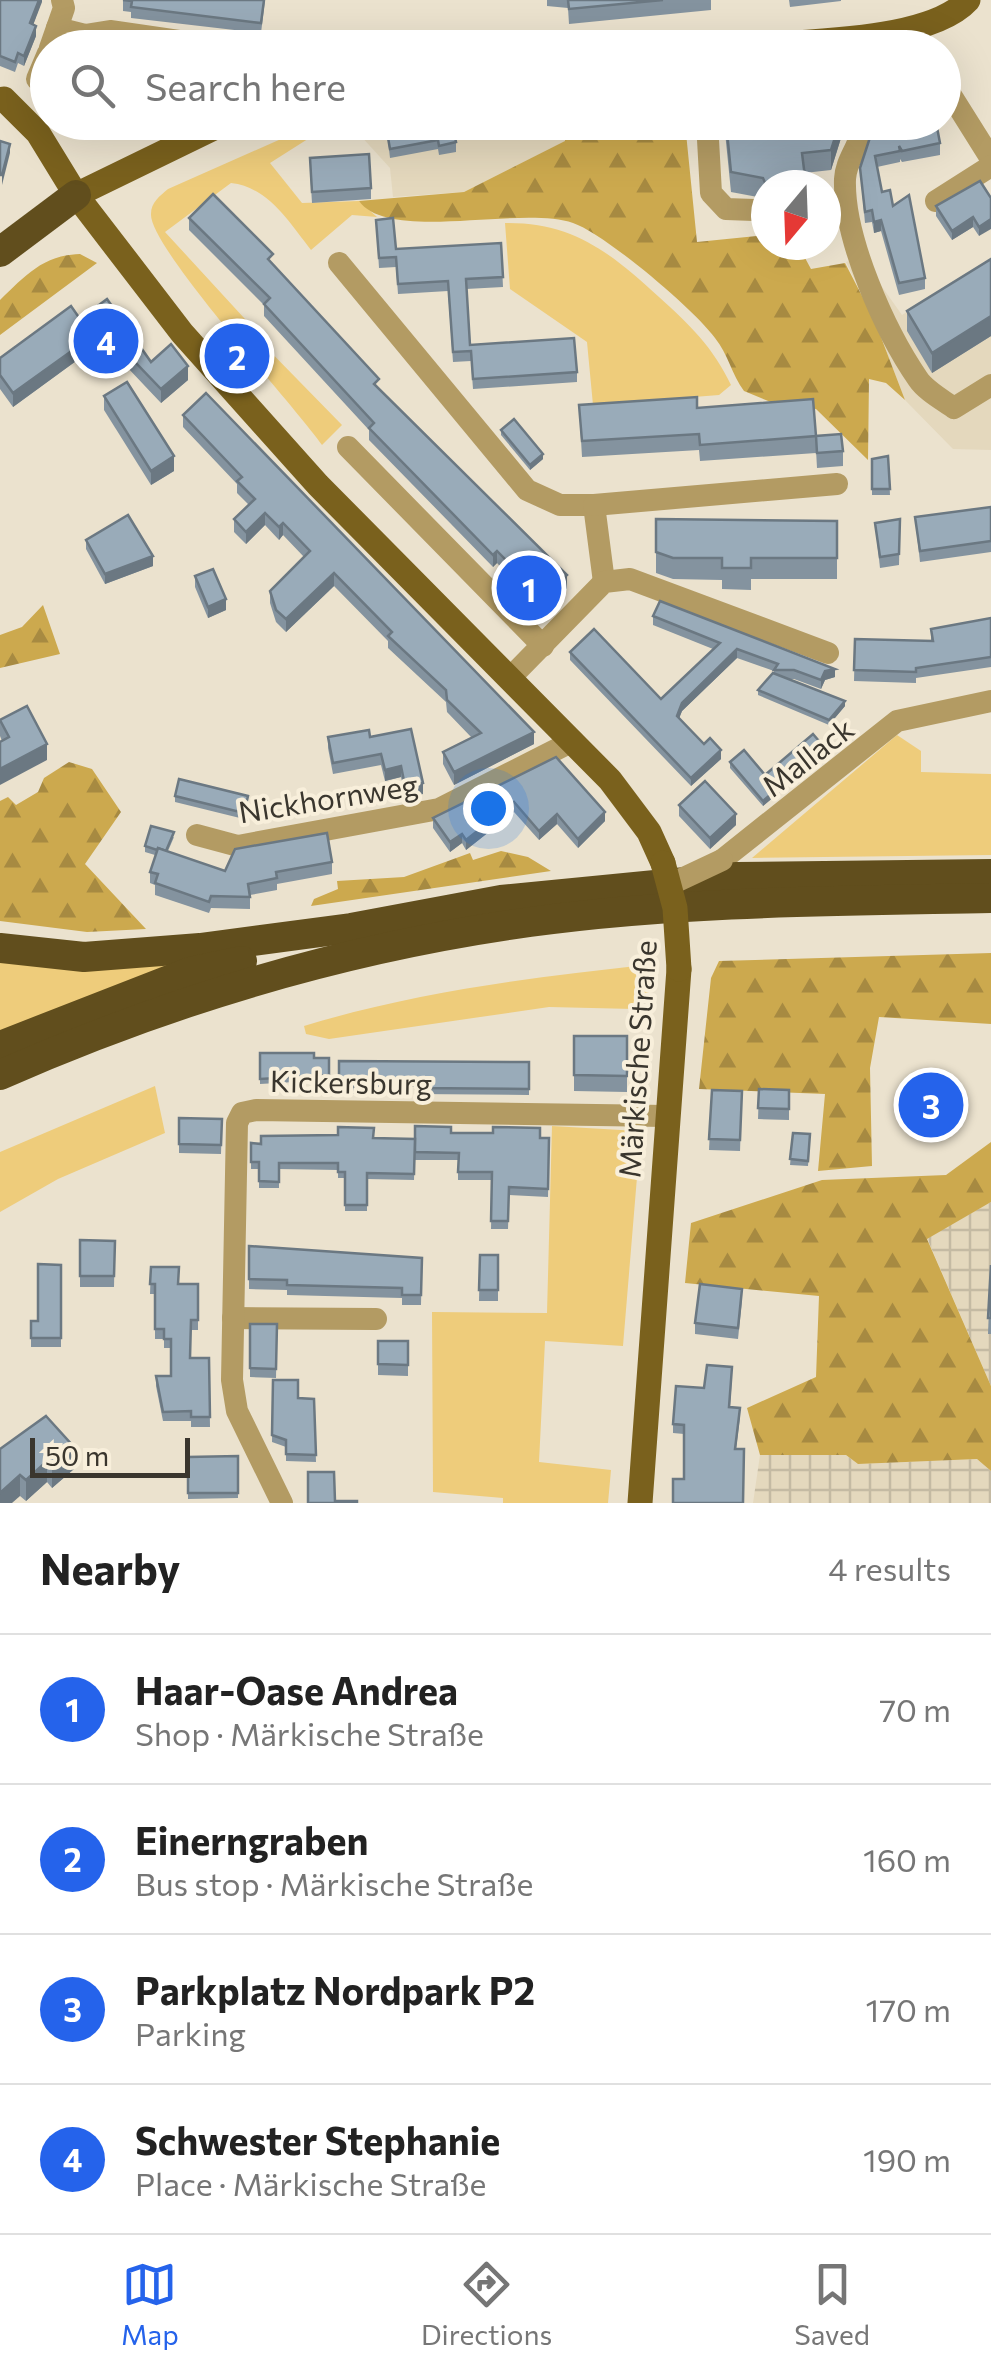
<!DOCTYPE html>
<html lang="en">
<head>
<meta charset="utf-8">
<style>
  :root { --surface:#fff; --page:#f6f6f6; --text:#222; --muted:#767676; --line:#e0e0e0; --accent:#2563eb }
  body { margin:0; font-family:Commissioner,sans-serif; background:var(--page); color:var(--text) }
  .compass { position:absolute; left:751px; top:170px; width:90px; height:90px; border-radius:50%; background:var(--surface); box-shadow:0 10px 40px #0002; rotate:199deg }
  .scale { position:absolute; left:30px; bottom:25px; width:160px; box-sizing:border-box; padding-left:10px; border:5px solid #3a362e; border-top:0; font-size:28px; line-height:35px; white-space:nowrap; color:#3a362e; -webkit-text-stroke:8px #f8efdb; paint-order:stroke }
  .you { position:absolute; left:488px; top:808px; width:35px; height:35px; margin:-25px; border:8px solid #fff; border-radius:50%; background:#1a73e8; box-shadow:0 0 0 15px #1a73e833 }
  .badge { display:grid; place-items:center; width:65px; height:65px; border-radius:50%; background:var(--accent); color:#fff; font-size:32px; font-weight:700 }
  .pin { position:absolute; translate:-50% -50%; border:5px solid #fff; box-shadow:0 2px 10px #0006 }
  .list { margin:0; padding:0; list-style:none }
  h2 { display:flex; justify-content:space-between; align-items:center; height:130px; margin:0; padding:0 40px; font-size:42px }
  h2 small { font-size:32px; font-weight:400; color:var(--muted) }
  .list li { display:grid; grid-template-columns:65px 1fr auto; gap:30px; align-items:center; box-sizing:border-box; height:150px; padding:0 40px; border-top:2px solid var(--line) }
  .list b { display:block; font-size:38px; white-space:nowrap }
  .list p { margin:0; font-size:32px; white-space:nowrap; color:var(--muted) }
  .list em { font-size:32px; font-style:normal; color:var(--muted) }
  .icon { flex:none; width:55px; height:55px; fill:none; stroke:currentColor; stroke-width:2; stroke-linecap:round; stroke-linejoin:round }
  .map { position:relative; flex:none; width:991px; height:1503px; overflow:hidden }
  .search { position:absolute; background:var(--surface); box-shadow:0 10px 40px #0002; left:30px; right:30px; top:30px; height:110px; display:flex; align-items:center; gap:25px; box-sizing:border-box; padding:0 35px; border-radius:55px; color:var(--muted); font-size:38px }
  .sheet { height:730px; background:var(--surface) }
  nav { display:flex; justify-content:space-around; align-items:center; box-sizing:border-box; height:140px; border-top:2px solid var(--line); background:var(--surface); font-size:28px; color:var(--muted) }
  nav a { display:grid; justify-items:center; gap:5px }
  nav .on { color:var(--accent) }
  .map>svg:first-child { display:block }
  .built { fill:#e4d8bd }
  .industrial { fill:url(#industrial-grid) }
  .green { fill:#eecc7b }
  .forest { fill:url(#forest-firs) }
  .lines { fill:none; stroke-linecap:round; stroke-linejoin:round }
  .minor { stroke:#b39b63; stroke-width:22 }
  .major { stroke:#7a611d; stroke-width:25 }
  .highway { stroke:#614e1d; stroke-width:30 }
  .minor-bridge { stroke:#b39b63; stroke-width:22 }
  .major-bridge { stroke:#7a611d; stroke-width:25 }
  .wall { fill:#84939f }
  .shaded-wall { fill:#6b7882 }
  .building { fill:#99abb9; stroke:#6b7882; stroke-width:2.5 }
  .labels { text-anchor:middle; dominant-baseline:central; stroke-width:8; stroke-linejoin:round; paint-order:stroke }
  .street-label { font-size:30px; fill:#3a362e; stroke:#f8efdb }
</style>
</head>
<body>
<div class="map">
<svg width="991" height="1503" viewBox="0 0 991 1503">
  <defs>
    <pattern id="industrial-grid" width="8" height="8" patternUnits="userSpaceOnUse" patternTransform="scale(2.5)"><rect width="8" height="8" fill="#e4d8bd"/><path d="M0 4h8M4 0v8" fill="none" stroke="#c4baa3"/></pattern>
    <pattern id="forest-firs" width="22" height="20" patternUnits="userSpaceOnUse" patternTransform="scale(2.5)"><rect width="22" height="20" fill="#cca94e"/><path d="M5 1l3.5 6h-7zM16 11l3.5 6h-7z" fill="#a78a41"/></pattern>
  </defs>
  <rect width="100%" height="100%" fill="#ebe2ce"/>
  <g class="built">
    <path d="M349,123H564L566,141L464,192L393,197L390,168Z"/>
    <path d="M860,256L902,315L991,261V450L953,449L905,400L874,319L846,262Z"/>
  </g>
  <g class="industrial">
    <path d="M991,1202V1386L927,1238Z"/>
    <path d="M760,1455H846L858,1464L977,1459L991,1471V1503H753Z"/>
  </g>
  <g class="green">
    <path d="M317,123H333L270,163L302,203L359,201L377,217L352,215L311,250C289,222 268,187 231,183L165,232L257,332L254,335L342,425L322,445C294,405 149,247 151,214C151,202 160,196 168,189Z"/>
    <path d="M505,223C573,222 611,253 659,297C690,325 713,347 731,385L719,395L593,405L587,342L510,289Z"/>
    <path d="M897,735L921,751V772L991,774V855L752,858Z"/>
    <path d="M0,958L178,963L0,1037Z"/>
    <path d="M645,965L653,971L655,987L634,1009L549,1007L329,1039L306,1034L304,1026C416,992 528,978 645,965Z"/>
    <path d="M155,1086L165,1133L58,1179L0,1212V1152Z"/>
    <path d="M552,1126L638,1131L640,1141L623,1346L545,1341L539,1462L611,1470L608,1503H503V1498L433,1492L432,1312L547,1313Z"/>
  </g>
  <g class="forest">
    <path d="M564,123H685L697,242L766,235V245H798L811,269L845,263L874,319L905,400L886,383L869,379L868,460L816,409L778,405L744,391C732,375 728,354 715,338C694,309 605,234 573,223C520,205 389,243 359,201L464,192L565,141Z"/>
    <path d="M80,254L97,263L0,335V300C25,276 43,255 80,254Z"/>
    <path d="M43,605L60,654L0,668V635L22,627Z"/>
    <path d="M69,762L92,769L121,812L85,864L146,929L87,932L0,921V801L8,797L16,805L38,792L44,778Z"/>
    <path d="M501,851L528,857L551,871L311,906L314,899L338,889L337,881L404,877L470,853L473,860Z"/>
    <path d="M991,953V1024L879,1017L870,1068L872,1166L818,1171L825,1094L699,1089L711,978L719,961Z"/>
    <path d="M991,1142V1202L927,1239L991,1386V1471L977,1459L858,1464L846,1455H760L747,1408L816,1377L819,1296L685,1283L691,1223L822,1180L946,1175Z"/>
  </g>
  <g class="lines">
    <g class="minor">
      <path d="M57,28L85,35L110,31L227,48"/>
      <path d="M915,28L921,48"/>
      <path d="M50,48L64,8L62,0"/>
      <path d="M37,79L48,53"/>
      <path d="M944,84L991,159"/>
      <path d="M378,122L382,127L404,122"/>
      <path d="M707,122L711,193L726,209L754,210"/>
      <path d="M861,122C863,145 846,157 845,179C843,238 885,331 918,379C926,391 943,400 954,408L991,385"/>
      <path d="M936,201L991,166"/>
      <path d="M339,263L527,490L560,505H594L604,582"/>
      <path d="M348,447L543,646"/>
      <path d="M594,505L837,484"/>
      <path d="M509,679L604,582L630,579L828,653"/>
      <path d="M197,835L238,846L439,809L573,741"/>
      <path d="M722,860L897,721L991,701"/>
      <path d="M233,1318L376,1319"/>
      <path d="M282,1503L237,1411L232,1380L237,1123L242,1113L256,1110L666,1116"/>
    </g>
    <g class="major">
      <path d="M720,48C782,41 926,46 968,0"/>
      <path d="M4,99L38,133L76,195L182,333L318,485L610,780L649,832L663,863"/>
      <path d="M76,195L226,122"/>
      <path d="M640,1503L679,969"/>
    </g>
    <g class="highway">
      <path d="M0,252L76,195"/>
      <path d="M0,948L84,957L200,948L351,928L501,900L737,877L991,874"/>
      <path d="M0,1046L190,972L242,961"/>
      <path d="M0,1075C168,1001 347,947 530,922C682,901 837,901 991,898"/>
    </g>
    <path class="minor-bridge" d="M671,884L722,860"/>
    <path class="major-bridge" d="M663,863L675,908L679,969"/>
  </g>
  <g class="wall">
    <path d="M0,0H42L33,25L36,36L24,66L18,63L15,72L0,66Z"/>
    <path d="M123,0H265L261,33L131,18V12L123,11Z"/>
    <path d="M547,0H711V10L569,24L568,8L547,6Z"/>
    <path d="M789,0H841V1L790,7Z"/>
    <path d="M724,122H846L831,170L804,173L766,185V225L763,226V206L764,201L763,198L731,192Z"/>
    <path d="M875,122L940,143V155L902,162L900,159V162L877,167L882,192L893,206L925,278V289L899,295L881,231L874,233L872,222L865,223L860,168Z"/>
    <path d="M387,132L456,142V152L439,155L438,149L390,158Z"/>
    <path d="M310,169L371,188V199L312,203Z"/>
    <path d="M991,198L979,236L973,227L952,240L936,216V206Z"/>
    <path d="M189,218L273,265L379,389L567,588L543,611L497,563L493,567L369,440V430L264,316V305L189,230Z"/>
    <path d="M376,220L396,249L501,243L503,287L466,289L470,345L577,372V382L473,389L471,361L453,362L448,291L398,294L396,267L379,268Z"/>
    <path d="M991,259V336L932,373L907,331V311Z"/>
    <path d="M107,299L151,362L188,380L161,403L109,348L93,361L87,353L13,407L0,389V358L80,319Z"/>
    <path d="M104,396L174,471L151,485L104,410Z"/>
    <path d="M579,405L697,408L816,436L843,451V466L817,468L816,450V453L700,461L699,450L582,457Z"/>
    <path d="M183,415L534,744L454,785L443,764V752L472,738L447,712L446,702L388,648V641L334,586L286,632L276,622L270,603V591L304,557L283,535L279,540L265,525L246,544L234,532V519L249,505L237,493V484L183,427Z"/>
    <path d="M501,430L543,459L530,470L501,435Z"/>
    <path d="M888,456L890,495H872V459Z"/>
    <path d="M991,507V552L920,562L915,517Z"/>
    <path d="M656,519L837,521V579H751V590L722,589V580L673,579L656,573Z"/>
    <path d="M900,519L899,565L880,568L875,523Z"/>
    <path d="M86,540L153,566L105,584L86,549Z"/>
    <path d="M195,576L226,610L208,618L195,587Z"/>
    <path d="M653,616L835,677L825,680L821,689L794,679H788L845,706L829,725L758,695V690L774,673V671L737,658L682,711L679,718L704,744L721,759L691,786L570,660V652L661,699L713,649L653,625Z"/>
    <path d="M991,618V667L916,678V683L854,681L855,639L931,641V629Z"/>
    <path d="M0,720L47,760L2,741L0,736Z"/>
    <path d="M411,729L423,794L405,797L401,777L385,781L381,765L333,774L328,748V737H370Z"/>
    <path d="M825,754L763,806L730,768V762L765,775Z"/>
    <path d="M556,757L605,821L578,848L557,824L539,840L514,812L466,850L462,843L450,852L433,828V818Z"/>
    <path d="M175,796L248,802L244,819L175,802Z"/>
    <path d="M679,805L736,825L710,849L679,816Z"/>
    <path d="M174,837L168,851L225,871L332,862V874L277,884V890L250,895V909L211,908L209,913L155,895V885L150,883V872L155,855L145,852V846Z"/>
    <path d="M574,1036H627V1092L574,1091Z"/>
    <path d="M260,1053L329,1058V1080L260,1084Z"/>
    <path d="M339,1061L529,1062V1095L416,1094V1087H374V1094H339Z"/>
    <path d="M759,1089L789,1090V1120L758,1119Z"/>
    <path d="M712,1090L742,1091L740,1151L709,1150Z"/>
    <path d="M179,1118L222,1119L221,1154L179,1153Z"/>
    <path d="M415,1126L451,1133L549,1138L548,1197L509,1195L508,1229H491L492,1180H458V1160H415Z"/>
    <path d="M793,1133L810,1134L808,1166L790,1165Z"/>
    <path d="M373,1138L415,1139L414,1180L367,1179V1211H345V1178H338V1170L279,1169V1188H259V1169H251V1143Z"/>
    <path d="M80,1240L115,1241L114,1287H80Z"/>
    <path d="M249,1246L422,1258L421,1305H402V1298L287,1295V1290L249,1289Z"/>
    <path d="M480,1255H498V1301H479Z"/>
    <path d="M61,1265V1347H31V1321H38Z"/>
    <path d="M991,1265V1334H988Z"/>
    <path d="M151,1267L179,1284H198V1330H191L190,1358H209L210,1427H191V1421H163L156,1386V1376H171V1348H164V1339H155V1294H150Z"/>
    <path d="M742,1300L738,1339L695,1334V1323Z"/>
    <path d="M250,1324H277L276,1378L250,1377Z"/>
    <path d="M378,1341H408V1376L378,1375Z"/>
    <path d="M732,1377L730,1407L740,1417L736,1449L684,1479V1434L673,1433V1424L704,1388Z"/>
    <path d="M273,1380L298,1398L314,1399L316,1462L286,1461V1447L272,1442Z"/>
    <path d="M0,1449L74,1469L52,1488L47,1482L26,1501L20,1496Z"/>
    <path d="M238,1456V1498L188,1499V1457Z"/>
  </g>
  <g class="shaded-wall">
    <path d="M39,0H42V2L30,33V23Z"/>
    <path d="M36,26V36L24,66V56Z"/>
    <path d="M840,122H846L831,170V150Z"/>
    <path d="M10,144V153L2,185V175Z"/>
    <path d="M973,217V227L952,240V231Z"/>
    <path d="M991,219V229L979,236V227Z"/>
    <path d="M881,220V231L874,233V222Z"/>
    <path d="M991,316V336L932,373V353Z"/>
    <path d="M109,335V348L93,361V347Z"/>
    <path d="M87,340V353L13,407V393Z"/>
    <path d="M188,366V380L161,403V389Z"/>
    <path d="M543,454V459L530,470V465Z"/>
    <path d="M174,456V471L151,485V471Z"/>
    <path d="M265,513V525L246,544V532Z"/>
    <path d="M283,523V535L279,540V527Z"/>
    <path d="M497,551V563L493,567V555Z"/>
    <path d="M153,556V566L105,584V574Z"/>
    <path d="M334,573V586L286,632V619Z"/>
    <path d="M567,575V588L543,611V598Z"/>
    <path d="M226,599V610L208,618V607Z"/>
    <path d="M737,649V658L682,711L677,724V716L682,703Z"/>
    <path d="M835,669V677L825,680L821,689V680L825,671Z"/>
    <path d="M845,701V706L829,725V720Z"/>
    <path d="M534,732V744L454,785V772Z"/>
    <path d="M47,744V760L0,785V769Z"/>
    <path d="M825,748V754L763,806V801Z"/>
    <path d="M721,750V759L691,786V778Z"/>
    <path d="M401,766V777L385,781V770Z"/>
    <path d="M423,783V794L405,797V786Z"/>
    <path d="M514,802V812L466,850V840Z"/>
    <path d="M605,812V821L578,848V839Z"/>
    <path d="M557,814V824L539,840V831Z"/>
    <path d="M736,814V825L710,849V838Z"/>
    <path d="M462,834V843L450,852V842Z"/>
    <path d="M74,1447V1469L52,1488V1467Z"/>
    <path d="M47,1461V1482L26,1501V1480Z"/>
    <path d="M20,1475V1496L12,1503H0V1493Z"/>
  </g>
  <g class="building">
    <path d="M0,0H39L30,23L36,26L24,56L18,53L15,62L0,56Z"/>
    <path d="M123,0H264L261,23L131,7L132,1Z"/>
    <path d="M568,0H663L569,9Z"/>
    <path d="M420,122H452L456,142L439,146L438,140L390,149L387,132Z"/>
    <path d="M726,122H840L831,150L802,153L806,185H766L763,178L731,172Z"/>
    <path d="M875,122H936L940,143L902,151L899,146L900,151L875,156L882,192L890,190L893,206L909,195L925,278L899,283L881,220L874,222L872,210L865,212L860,168Z"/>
    <path d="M0,141L10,144L2,175H0Z"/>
    <path d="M369,154L371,188L312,192L310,158Z"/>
    <path d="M980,181L991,198V219L979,227L973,217L952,231L936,206Z"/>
    <path d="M213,194L273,254L268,259L379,379L374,384L567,575L543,598L497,551L493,555L369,428L374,423L264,304L270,298L189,218Z"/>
    <path d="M393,218L396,249L501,243L503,277L466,279L470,345L574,338L577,372L473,379L471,351L453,352L448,281L398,284L396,257L379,258L376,220Z"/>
    <path d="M991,259V316L932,353L907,311Z"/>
    <path d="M107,299L151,362L171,344L188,366L161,389L109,335L93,347L87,340L13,393L0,375V358L71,306L80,319Z"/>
    <path d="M127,382L174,456L151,471L104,396Z"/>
    <path d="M206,393L534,732L454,772L443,752L481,733L447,700L446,690L388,636L392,632L334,573L286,619L276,610L270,591L310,551L283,523L279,527L265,513L246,532L234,519L255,499L237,481L242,477L183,415Z"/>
    <path d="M697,397V408L813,399L816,436L700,445L699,434L582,441L579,405Z"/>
    <path d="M514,419L543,454L530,465L501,430Z"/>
    <path d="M841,434L843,451L817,453L816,436Z"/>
    <path d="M888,456L890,489H872V459Z"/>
    <path d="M991,507V541L920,551L915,517Z"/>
    <path d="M128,515L153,556L105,574L86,540Z"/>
    <path d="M656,519L837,521V558H751V568H722V558H673L656,552Z"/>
    <path d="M900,519L899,554L880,557L875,523Z"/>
    <path d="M213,569L226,599L208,607L195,576Z"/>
    <path d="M660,601L835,669L825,671L821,680L794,670H774L778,664L737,649L682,703L677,716L704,744L710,738L721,750L691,778L570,652L594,629L661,699L720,643L653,616Z"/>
    <path d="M991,618V657L916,668V672L854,670L855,639L933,641L931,629Z"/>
    <path d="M773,673L845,701L829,720L758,690Z"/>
    <path d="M27,706L47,744L0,769V742L9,737L0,720Z"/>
    <path d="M411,729L423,783L405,786L401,766L385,770L381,754L333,763L328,737L369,730L370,737Z"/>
    <path d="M813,734L825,748L763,801L730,762L744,750L765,775Z"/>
    <path d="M556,757L605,812L578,839L557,814L539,831L514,802L466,840L462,834L450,842L433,818Z"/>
    <path d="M179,779L248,796L244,813L175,796Z"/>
    <path d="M705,781L736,814L710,838L679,805Z"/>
    <path d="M151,826L174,832L166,851L158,848L157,850L145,846Z"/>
    <path d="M327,833L332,862L276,872L277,878L248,884L250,897L211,896L209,902L155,883L158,874L150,872L158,848L225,871L235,849Z"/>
    <path d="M574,1036H627V1076L574,1075Z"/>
    <path d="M260,1053H314V1058H329V1075L260,1079Z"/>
    <path d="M339,1061L529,1062V1089L416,1088V1080H374V1087H339Z"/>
    <path d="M759,1089L789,1090V1109L758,1108Z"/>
    <path d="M712,1090L742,1091L740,1140L709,1139Z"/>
    <path d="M179,1118L222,1119L221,1145L179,1144Z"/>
    <path d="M415,1126L451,1127V1133H493V1127L540,1128V1138H549L548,1189L509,1187L508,1221H491L492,1172H458L459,1153L415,1152Z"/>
    <path d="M338,1127L374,1128L373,1138L415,1139L414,1174L367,1173V1205H345V1172H338V1163H279V1182L259,1181V1162H251V1143L261,1144V1136L338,1135Z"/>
    <path d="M793,1133L810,1134L808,1161L790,1159Z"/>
    <path d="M80,1240L115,1241L114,1276H80Z"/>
    <path d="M249,1246L422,1258L421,1295H402V1288L287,1285V1280L249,1279Z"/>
    <path d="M480,1255H498V1290H479Z"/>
    <path d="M38,1264L61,1265V1338H31V1321H38Z"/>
    <path d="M991,1265V1318H988Z"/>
    <path d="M151,1267H179L178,1284H198V1320H191L190,1358H209L210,1417H191V1411L163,1412L156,1376H171V1339H164V1329H155V1284H150Z"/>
    <path d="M700,1284L742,1289L738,1328L695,1323Z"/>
    <path d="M250,1324H277L276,1369L250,1368Z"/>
    <path d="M378,1341H408V1365L378,1364Z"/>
    <path d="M707,1365L732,1367L729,1407L740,1408L735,1449H744L743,1503H673V1479H684V1425L673,1424L676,1386L704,1388Z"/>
    <path d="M273,1380H298V1398L314,1399L316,1455L286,1454V1440L272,1435Z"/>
    <path d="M46,1416L74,1447L52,1467L47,1461L26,1480L20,1475L0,1493V1449Z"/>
    <path d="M238,1456V1493H188V1457Z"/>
    <path d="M308,1472H334L335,1501H357V1503H308Z"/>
  </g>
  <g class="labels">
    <g class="street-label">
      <text transform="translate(807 756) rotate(-38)">Mallack</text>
      <text transform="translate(328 797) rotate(-9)">Nickhornweg</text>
      <text transform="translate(636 1059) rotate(-86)">Märkische Straße</text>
      <text transform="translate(351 1081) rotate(1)">Kickersburg</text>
    </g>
  </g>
</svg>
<svg class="compass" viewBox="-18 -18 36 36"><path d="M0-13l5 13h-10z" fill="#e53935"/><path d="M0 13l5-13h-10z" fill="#767676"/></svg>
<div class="scale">50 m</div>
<div class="you"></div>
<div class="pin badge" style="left:529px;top:588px">1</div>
<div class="pin badge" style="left:237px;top:356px">2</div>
<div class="pin badge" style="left:931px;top:1105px">3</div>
<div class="pin badge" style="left:106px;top:341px">4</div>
<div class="search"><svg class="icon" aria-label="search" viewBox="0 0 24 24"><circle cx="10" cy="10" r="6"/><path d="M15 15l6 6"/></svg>Search here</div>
</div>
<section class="sheet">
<h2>Nearby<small>4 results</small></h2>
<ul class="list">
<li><span class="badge">1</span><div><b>Haar-Oase Andrea</b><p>Shop · Märkische Straße</p></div><em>70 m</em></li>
<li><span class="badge">2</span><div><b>Einerngraben</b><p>Bus stop · Märkische Straße</p></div><em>160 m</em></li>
<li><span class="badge">3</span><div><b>Parkplatz Nordpark P2</b><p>Parking</p></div><em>170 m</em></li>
<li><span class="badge">4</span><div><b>Schwester Stephanie</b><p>Place · Märkische Straße</p></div><em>190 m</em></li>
</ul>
</section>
<nav>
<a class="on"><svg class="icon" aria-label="map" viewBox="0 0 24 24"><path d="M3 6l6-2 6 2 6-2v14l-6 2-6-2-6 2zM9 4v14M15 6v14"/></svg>Map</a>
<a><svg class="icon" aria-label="directions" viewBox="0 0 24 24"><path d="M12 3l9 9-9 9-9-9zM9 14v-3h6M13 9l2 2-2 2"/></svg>Directions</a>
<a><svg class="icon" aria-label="saved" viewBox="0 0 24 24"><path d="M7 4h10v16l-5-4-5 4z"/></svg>Saved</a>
</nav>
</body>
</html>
